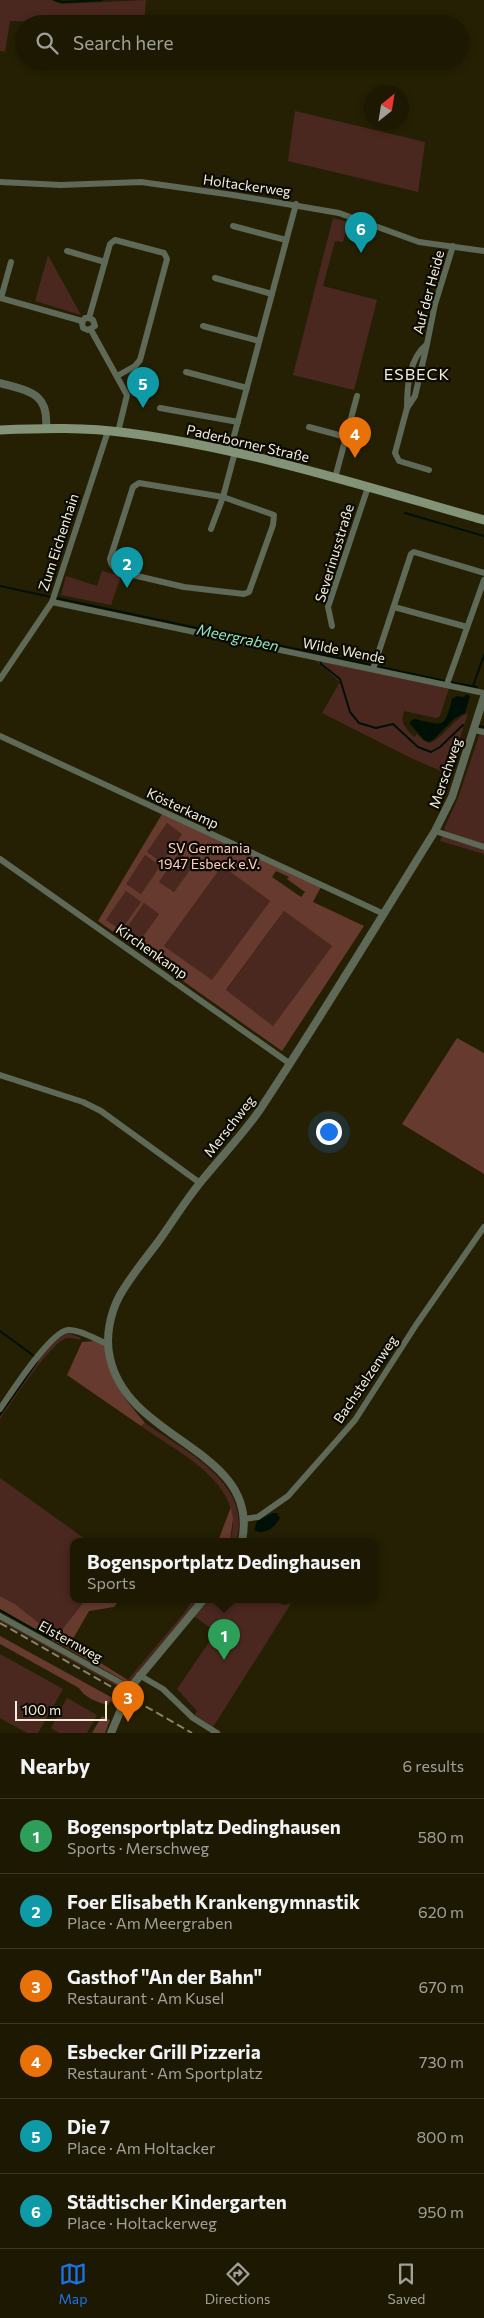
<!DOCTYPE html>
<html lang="en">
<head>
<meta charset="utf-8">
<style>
  :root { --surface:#1c1802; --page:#292511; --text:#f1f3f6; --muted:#a0a099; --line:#3a3724; --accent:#1a73e8 }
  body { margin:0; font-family:Commissioner,sans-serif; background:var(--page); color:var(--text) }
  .compass { position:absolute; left:364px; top:85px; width:45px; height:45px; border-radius:50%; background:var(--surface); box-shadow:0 2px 8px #0003; rotate:30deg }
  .scale { position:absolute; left:15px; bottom:12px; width:92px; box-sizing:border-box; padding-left:5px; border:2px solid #f0eedd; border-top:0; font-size:14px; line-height:18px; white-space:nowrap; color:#f0eedd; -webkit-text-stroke:4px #0c0a02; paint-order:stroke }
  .you { position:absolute; left:328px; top:1131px; width:18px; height:18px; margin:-12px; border:4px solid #fff; border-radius:50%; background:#1a73e8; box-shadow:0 0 0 8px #1a73e833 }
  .badge { display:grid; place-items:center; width:32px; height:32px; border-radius:50%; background:var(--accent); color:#fff; font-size:16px; font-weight:700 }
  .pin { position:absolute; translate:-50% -41px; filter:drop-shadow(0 1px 2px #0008) }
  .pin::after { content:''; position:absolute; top:26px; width:18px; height:15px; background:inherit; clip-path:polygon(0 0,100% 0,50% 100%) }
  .popup { position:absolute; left:70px; top:1538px; width:308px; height:65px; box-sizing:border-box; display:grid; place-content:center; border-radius:10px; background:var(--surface); filter:drop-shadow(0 1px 4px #0005); font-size:16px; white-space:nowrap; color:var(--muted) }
  .popup b { font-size:19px; color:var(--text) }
  .popup::after { content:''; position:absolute; left:50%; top:100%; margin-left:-10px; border:10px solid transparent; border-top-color:var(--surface) }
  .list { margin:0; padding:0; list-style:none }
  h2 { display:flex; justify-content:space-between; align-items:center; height:65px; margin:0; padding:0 20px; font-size:21px }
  h2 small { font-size:16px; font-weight:400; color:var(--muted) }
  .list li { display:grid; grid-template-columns:32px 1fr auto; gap:15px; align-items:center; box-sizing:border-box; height:75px; padding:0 20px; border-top:1px solid var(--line) }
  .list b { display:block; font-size:19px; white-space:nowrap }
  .list p { margin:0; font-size:16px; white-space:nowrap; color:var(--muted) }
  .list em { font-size:16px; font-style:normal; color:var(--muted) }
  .icon { flex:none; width:28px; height:28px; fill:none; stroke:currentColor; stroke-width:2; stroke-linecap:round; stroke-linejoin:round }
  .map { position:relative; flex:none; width:484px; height:1733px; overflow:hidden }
  .search { position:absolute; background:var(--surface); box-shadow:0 2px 8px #0003; left:15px; right:15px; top:15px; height:55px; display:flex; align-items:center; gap:12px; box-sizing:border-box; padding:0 18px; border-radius:28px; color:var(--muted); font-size:19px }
  .sheet { height:515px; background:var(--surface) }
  nav { display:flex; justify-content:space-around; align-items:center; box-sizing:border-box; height:70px; border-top:1px solid var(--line); background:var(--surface); font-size:14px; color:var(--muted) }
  nav a { display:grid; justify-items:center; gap:2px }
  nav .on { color:var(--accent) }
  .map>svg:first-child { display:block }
  .green { fill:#4b281f }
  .forest { fill:#663a2e; fill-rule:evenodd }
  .water { fill:#001007 }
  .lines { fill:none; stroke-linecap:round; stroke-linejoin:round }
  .stream { stroke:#001007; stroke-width:2 }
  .minor { stroke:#5e6957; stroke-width:6 }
  .tertiary { stroke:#5e6957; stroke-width:8 }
  .secondary { stroke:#829377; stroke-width:9 }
  .rail { stroke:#86826b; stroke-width:2; stroke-dasharray:8 4; stroke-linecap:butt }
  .labels { text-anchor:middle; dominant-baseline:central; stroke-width:4.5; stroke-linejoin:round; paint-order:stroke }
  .street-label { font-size:14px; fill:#f0eedd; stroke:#0c0a02 }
  .park-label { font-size:14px; fill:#fecdc1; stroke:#0c0a02 }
  .water-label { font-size:15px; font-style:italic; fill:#91e4c1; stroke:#0c0a02 }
  .quarter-label { font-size:16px; letter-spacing:1px; fill:#f0eedd; stroke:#0c0a02 }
</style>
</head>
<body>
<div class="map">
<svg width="484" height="1733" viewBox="0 0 484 1733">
  <rect width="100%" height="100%" fill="#252003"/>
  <g class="green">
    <path d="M0,0H51L62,4L146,0L144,24L10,21L5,52L0,51Z"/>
    <path d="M295,111L425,142L418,192L288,161Z"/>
    <path d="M333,218L348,222L343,242L335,241L323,286L377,300L354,390L293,375Z"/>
    <path d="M48,256L49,257L81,315L35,301Z"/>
    <path d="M102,571L121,576L111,605L61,595L66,576L97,586Z"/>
    <path d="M314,659L449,688L440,716L436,718L404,711C400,723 405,728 414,737L417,734L424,741L429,743C444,738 452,720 468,713L448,774L411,758L322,713L340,682Z"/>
    <path d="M480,733H484V844L447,832L444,829L458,798Z"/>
    <path d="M167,823L182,833L163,862L147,852Z"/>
    <path d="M442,836L484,849V854L440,841Z"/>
    <path d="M179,853L194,864L174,892L159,882Z"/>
    <path d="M145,855L160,866L141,894L125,884Z"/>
    <path d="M222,866L270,901L212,981L164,946Z"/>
    <path d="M126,891L141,902L121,930L106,920Z"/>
    <path d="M144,903L159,914L139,942L124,932Z"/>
    <path d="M284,911L332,946L273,1026L226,991Z"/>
    <path d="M68,1333L81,1338L79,1340C74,1338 70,1337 64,1339C47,1348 12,1402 0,1419V1414C15,1393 46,1341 68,1333Z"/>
    <path d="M145,1423C183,1450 254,1483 236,1541H230C248,1485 179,1453 141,1426Z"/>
    <path d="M0,1478L88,1541H74V1599H86L61,1631L39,1623L15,1604L0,1596Z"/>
    <path d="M193,1599H199L128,1684L126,1682L185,1612Z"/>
    <path d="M210,1599H261L286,1605L292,1602L213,1727L194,1716L197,1711L177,1689L216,1632L194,1616Z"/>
    <path d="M0,1617L126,1687L124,1690L0,1621Z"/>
    <path d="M0,1654L63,1689L38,1733H27L0,1718Z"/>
    <path d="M67,1698L97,1715L87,1733H59L51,1728Z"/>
  </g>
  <g class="forest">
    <path d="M162,814L321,887L313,902L364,926L282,1051L98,921ZM167,823L182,834L162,862L147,852ZM179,853L194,864L174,892L159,882ZM145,855L160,866L141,894L126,884ZM222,866L270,901L212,980L164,946ZM276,871L289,877L287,879L305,892L301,897L272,877ZM126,891L141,902L121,930L106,920ZM144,903L159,914L139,942L124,932ZM284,911L332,946L273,1026L226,990Z"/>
    <path d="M457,1038L484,1053V1174L402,1124Z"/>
    <path d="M94,1341L105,1345C107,1378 124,1398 145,1423L141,1426L67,1375L82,1342Z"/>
    <path d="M231,1507L233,1519L230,1541H218Z"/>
    <path d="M0,1596L15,1604L39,1623L61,1631L86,1599H120L114,1607L89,1611L70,1644L128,1680L126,1682L0,1610Z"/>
    <path d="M0,1636L118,1701L116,1705L110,1701L108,1705C98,1703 84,1697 79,1688L0,1644Z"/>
    <path d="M102,1716L110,1720L105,1733H92Z"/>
  </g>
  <g class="water">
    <path d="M466,694L470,696L465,713L455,718L433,740L429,742L424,740L410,724V722L414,719C444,725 444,730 452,699L457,696L464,697Z"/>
    <path d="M273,1513H277L280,1518C275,1527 265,1536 254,1530L257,1521Z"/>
  </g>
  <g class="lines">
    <g class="stream">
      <path d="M55,0L62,2L102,0"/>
      <path d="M405,513L484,536"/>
      <path d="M0,586L51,597"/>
      <path d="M56,598L372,665"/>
      <path d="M320,660L321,664L340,679L350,712L359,723L376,728L393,724L418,747L431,752L440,747L463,725"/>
      <path d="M376,666L445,681"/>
      <path d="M450,682L477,687"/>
      <path d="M473,686L484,655"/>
      <path d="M478,726L484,727"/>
      <path d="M0,1331L34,1356"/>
      <path d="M0,1415L37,1362"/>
      <path d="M0,1610L51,1639"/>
    </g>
    <g class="minor">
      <path d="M0,182L61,185L141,182L233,195L339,213L419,242L484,251"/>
      <path d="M233,226L286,240"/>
      <path d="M67,251L105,262"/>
      <path d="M215,278L272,294"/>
      <path d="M0,298L82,321"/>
      <path d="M1,298L11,262"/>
      <path d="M89,318L93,320L95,326L88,330L83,328L82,323L85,318H89L110,244L115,240L164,253L167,259L140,360L135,366L117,376"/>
      <path d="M203,326L259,341"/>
      <path d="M91,330L127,395L118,432"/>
      <path d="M427,344L415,396L407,408C407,385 409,359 427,344Z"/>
      <path d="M427,344L435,304L453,246"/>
      <path d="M186,372L247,388"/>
      <path d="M160,408L238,422"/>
      <path d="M407,408L395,453L399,461L429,470"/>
      <path d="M309,427L346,437"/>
      <path d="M230,451L296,204"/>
      <path d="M335,478L357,396"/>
      <path d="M139,483L223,497L274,515L273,525L249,592L244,594L184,587L120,572C115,568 111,566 110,559L133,487Z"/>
      <path d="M211,529L223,497L235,452"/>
      <path d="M52,602L484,693"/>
      <path d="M394,607L467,627"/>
      <path d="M332,626L328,607L368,487"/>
      <path d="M373,669L411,554L414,552L484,573"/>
      <path d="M0,679L52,602L108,431"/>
      <path d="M447,684L484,580"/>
      <path d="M474,730L484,732"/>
      <path d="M0,736L384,914"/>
      <path d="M435,831L484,847"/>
      <path d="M0,859L289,1063"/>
      <path d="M0,1075L83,1102L101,1111L200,1183"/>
      <path d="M0,1409C11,1393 50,1332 68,1330C80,1329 96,1340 108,1344"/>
      <path d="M244,1519L258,1517L288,1496L355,1420L416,1325L484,1227"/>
      <path d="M0,1616L130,1688"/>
      <path d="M139,1675L163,1689L193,1718L217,1733"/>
    </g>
    <g class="tertiary">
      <path d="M0,383C28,391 49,392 46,428"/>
      <path d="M242,1541C261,1449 128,1442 110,1358C105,1338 110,1313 120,1295C131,1276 145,1259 158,1242C173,1221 187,1198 204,1178C222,1156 243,1134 259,1111C320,1019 377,924 435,831L452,797L484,697"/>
      <path d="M111,1733L130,1688L204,1599"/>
    </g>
    <path class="secondary" d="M0,430C43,428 86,427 128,433C249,449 367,487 484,520"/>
    <path class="rail" d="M0,1623L192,1733"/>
  </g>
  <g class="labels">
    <g class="street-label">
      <text transform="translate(247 185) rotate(8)">Holtackerweg</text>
      <text transform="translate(428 292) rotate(-75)">Auf der Heide</text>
      <text transform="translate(248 443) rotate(13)">Paderborner Straße</text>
      <text transform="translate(58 542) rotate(-72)">Zum Eichenhain</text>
      <text transform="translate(334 553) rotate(-73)">Severinusstraße</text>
      <text transform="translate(344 650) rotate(11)">Wilde Wende</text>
      <text transform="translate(445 773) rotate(-71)">Merschweg</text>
      <text transform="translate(183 808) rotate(25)">Kösterkamp</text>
      <text transform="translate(152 951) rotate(35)">Kirchenkamp</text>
      <text transform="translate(229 1126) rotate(-52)">Merschweg</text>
      <text transform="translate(365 1379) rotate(-56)">Bachstelzenweg</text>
      <text transform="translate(71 1641) rotate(29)">Elsternweg</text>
    </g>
    <g class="park-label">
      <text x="209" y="847">SV Germania<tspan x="209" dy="16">1947 Esbeck e.V.</tspan></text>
    </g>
    <g class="water-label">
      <text transform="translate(238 637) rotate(12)">Meergraben</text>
    </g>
    <g class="quarter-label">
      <text x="417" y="373">ESBECK</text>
    </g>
  </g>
</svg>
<svg class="compass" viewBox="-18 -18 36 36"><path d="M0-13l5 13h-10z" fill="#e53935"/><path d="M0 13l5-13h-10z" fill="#a0a099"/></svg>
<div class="scale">100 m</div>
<div class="you"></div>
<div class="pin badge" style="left:224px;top:1660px;background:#2e9e5b">1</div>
<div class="popup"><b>Bogensportplatz Dedinghausen</b>Sports</div>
<div class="pin badge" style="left:127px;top:588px;background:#0f9aa8">2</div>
<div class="pin badge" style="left:128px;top:1722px;background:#e8710a">3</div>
<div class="pin badge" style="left:355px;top:458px;background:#e8710a">4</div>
<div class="pin badge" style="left:143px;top:408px;background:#0f9aa8">5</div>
<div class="pin badge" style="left:361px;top:253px;background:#0f9aa8">6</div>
<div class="search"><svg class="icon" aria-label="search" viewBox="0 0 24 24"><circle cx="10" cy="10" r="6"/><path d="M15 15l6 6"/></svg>Search here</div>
</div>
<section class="sheet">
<h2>Nearby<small>6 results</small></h2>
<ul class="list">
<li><span class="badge" style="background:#2e9e5b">1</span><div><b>Bogensportplatz Dedinghausen</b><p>Sports · Merschweg</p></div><em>580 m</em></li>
<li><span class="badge" style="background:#0f9aa8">2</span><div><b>Foer Elisabeth Krankengymnastik</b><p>Place · Am Meergraben</p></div><em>620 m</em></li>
<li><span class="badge" style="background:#e8710a">3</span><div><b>Gasthof &quot;An der Bahn&quot;</b><p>Restaurant · Am Kusel</p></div><em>670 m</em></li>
<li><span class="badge" style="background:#e8710a">4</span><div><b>Esbecker Grill Pizzeria</b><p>Restaurant · Am Sportplatz</p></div><em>730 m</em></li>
<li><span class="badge" style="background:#0f9aa8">5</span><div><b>Die 7</b><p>Place · Am Holtacker</p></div><em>800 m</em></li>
<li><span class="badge" style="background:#0f9aa8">6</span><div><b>Städtischer Kindergarten</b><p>Place · Holtackerweg</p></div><em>950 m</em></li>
</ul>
</section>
<nav>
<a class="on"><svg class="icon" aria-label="map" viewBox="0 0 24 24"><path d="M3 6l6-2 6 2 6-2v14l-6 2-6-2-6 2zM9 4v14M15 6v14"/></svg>Map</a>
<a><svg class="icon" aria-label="directions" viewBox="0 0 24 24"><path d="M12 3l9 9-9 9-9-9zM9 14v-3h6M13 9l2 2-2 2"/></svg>Directions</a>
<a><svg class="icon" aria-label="saved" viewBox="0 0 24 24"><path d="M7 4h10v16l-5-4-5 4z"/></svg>Saved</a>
</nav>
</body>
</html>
